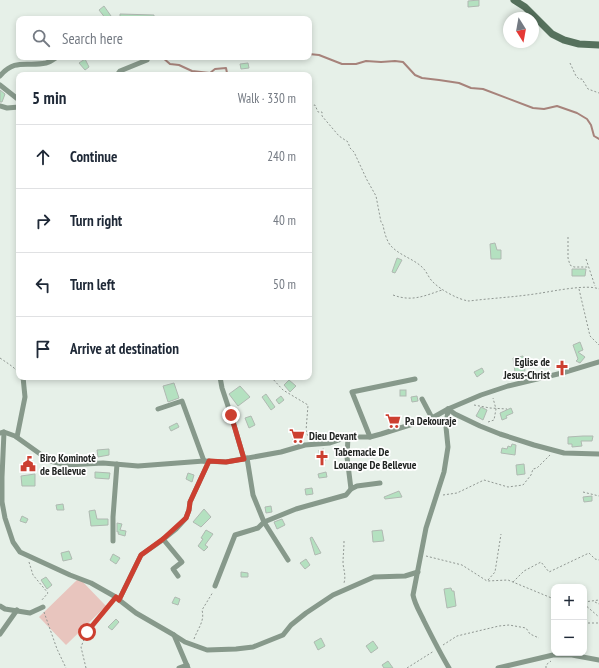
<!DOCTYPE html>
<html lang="en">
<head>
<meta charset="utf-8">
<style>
  :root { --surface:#fff; --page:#f6f6f7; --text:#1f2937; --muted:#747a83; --line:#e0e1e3 }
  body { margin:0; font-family:"PT Sans Narrow",sans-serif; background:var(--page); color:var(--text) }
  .controls { position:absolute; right:12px; bottom:12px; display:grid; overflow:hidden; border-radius:8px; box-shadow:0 2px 6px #0003 }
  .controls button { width:36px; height:36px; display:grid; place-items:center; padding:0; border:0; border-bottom:1px solid var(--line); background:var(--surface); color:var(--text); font:20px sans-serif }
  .compass { position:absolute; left:503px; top:12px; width:36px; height:36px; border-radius:50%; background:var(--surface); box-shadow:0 2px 6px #0003; rotate:169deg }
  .stop { position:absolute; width:12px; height:12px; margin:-9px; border:3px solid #cc3f30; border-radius:50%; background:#fff }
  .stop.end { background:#cc3f30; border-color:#fff; box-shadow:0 1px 4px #0008 }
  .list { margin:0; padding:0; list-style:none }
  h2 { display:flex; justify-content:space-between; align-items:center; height:52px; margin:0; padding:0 16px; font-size:17px }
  h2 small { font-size:13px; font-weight:400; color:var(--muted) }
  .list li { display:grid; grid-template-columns:26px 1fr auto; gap:12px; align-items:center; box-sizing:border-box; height:64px; padding:0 16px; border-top:1px solid var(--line) }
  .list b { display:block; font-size:15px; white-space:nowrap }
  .list em { font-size:13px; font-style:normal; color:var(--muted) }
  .icon { flex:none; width:22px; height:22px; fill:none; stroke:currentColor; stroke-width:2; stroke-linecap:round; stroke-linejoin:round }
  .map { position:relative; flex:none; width:599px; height:668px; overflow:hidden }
  .search { position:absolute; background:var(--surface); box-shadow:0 2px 6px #0003; left:16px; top:16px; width:296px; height:44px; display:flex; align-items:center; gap:10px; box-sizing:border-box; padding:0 14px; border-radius:8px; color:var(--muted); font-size:15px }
  .panel { position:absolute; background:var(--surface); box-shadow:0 2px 6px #0003; left:16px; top:72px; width:296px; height:308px; border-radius:8px }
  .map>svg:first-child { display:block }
  .green { fill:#e8c5be }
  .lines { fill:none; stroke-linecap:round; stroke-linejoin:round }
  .stream { stroke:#a7837b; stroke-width:2 }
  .building { fill:#b4e1c0; stroke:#b0b9b2 }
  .path { stroke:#909792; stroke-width:1; stroke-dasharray:2 2; stroke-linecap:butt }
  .street { stroke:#87998b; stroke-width:5 }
  .secondary { stroke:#56715d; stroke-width:7 }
  .route { stroke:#cc3f30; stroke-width:5 }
  .labels { text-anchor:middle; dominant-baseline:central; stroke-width:3.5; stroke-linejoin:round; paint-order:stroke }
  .poi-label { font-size:11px; font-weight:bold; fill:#222523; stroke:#fff; text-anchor:start }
</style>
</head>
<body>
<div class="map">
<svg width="599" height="668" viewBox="0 0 599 668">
  <rect width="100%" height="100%" fill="#e6f0e8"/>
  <path class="green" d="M79,578L106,606L66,645L39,617Z"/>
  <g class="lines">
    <g class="stream">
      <path d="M309,54L319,55L342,64H356L366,61L381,62L395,61L403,62L415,75L422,78L439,80L459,83L471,88L483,89L533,108L544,109L557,106L577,113L587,119L591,125L594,136L599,139"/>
      <path d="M162,57L170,64L179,65L192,71L210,73L215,69L226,68L227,73L229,75"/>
      <path d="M147,60L153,57"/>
    </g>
  </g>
  <g class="building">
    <path d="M479,0V6L468,7V1Z"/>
    <path d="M104,6L111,16L108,19H106L99,10Z"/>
    <path d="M120,14L154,15V19H120Z"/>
    <path d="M85,59L89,67L85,70L79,63Z"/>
    <path d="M248,63L249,68L241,69L240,64Z"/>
    <path d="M0,90L5,94L2,102H0Z"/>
    <path d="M495,243L497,250H501V259H491L490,244Z"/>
    <path d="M397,258L402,260L395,273L392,272Z"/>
    <path d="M572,269H586L585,276H572Z"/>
    <path d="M580,342L583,350L578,352L585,357L580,363L576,361L578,359L573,345Z"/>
    <path d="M523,356L525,371L515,372L513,358Z"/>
    <path d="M482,368L484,372L477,377L474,372Z"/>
    <path d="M289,380L296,386L290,392L284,385Z"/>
    <path d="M174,383L179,398L168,402L163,386Z"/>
    <path d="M240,386L250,397L238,406L229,394Z"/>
    <rect x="400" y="390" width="6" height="6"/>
    <path d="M266,394L275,407L271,410L262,397Z"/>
    <path d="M281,396L284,400L279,404L276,400Z"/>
    <path d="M417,396L418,401L412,402L411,397Z"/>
    <path d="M481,407L487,410L483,420L476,416Z"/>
    <path d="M511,408L513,413L506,416L507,418L502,420L500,413Z"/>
    <path d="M251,416L255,425L249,428L245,418Z"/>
    <path d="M177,423L179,427L171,431L169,427Z"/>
    <path d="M301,432L302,438L293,440L292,434Z"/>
    <path d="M583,436H593L592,441H581L582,446L572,447V444H568V437Z"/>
    <path d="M512,444L516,445L515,455L501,453L502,448L507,449L508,446L511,447Z"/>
    <path d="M109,449V455L98,457L97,450Z"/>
    <path d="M324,449L325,461L320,462L319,450Z"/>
    <path d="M524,464L525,474L517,475L516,465Z"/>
    <path d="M95,472L110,473L109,479L95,478Z"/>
    <path d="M326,472L327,477L319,478L318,474Z"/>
    <path d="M188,473L194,475L192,482L186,479Z"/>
    <path d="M35,474V486H22L21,476Z"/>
    <path d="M312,488L313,494L306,495L305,489Z"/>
    <path d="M399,491L402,497L385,499L384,497Z"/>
    <path d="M592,496V501L584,502L583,497Z"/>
    <path d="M63,504L64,510H57L56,505Z"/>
    <path d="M271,506L272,512L266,513L265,507Z"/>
    <path d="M204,509L211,517L201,527L193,522Z"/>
    <path d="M95,510L97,519H108V525L91,526L89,511Z"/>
    <path d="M22,516L28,519L26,523L20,521Z"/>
    <path d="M282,519L285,525L277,529L274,522Z"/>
    <path d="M117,523L122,524L120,530L126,531L125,536L118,534L119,532H117Z"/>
    <path d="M206,530L213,534L205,545L208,547L204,551L198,546L203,539L201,538Z"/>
    <path d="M382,530L384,541L373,542L372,531Z"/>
    <path d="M312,537L321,553L315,555L310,538Z"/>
    <path d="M69,551L72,559L63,561L61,553Z"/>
    <path d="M113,554L120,558L116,564L110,560Z"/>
    <path d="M306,559L310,565L305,569L300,563Z"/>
    <path d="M241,572L248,573V577H241Z"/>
    <path d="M46,577L52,585L47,589L41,580Z"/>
    <path d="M451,588L452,591H454L456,606L447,608L444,589Z"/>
    <path d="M175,597L180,599L178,605L172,603Z"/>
    <path d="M116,619L119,622L112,630L108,627Z"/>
    <path d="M321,638L325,646L318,650L314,642Z"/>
    <path d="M373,641L378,648L371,653L366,646Z"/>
    <path d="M388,661L393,668H384L382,665Z"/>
  </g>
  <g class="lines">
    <g class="path">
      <path d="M570,63L576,76L579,79H582L588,89L599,93"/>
      <path d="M240,73L249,75"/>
      <path d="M309,102L310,106L315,105L318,112H322V116L339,136L348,142L350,148L354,152L367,180L376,196L381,222L383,225C384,231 387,243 392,247C401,256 414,259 423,268C427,272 429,279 434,283C441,290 459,300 469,301C493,298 517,297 541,293C554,291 588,284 599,289"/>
      <path d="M568,237V258L570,265L574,267H588"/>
      <path d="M586,259L595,286"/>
      <path d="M579,289L590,336L599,345"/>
      <path d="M393,295C412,302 424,296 442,290"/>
      <path d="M0,358C7,363 13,366 19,373"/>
      <path d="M271,377L283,390L308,405L306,431L309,439"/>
      <path d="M474,405L490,408L507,409"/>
      <path d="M488,422L494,420L496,409L493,398"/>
      <path d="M583,492L599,496"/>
      <path d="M443,495L457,493L484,480L508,487L523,485L531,475L533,469L537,468L550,455"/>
      <path d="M344,541C344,549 343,556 343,564C344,571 346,576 344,583"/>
      <path d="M426,556L462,565L487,581L508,580L554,599"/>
      <path d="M29,562L33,575L48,593L41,601"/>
      <path d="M488,580L495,572L501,534"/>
      <path d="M513,582L524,571L541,562L549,572L589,553L595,559L599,560"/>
      <path d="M584,602L599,600"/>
      <path d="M595,602L599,604"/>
      <path d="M584,604L599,617"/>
      <path d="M44,612L57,649L66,668"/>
      <path d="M584,623H599"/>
      <path d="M194,639C198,628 205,621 202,610L213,592"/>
      <path d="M443,645L457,636L499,626L509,625L526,628L530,634L539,638"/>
      <path d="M86,668L81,647L87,632L112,602"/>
      <path d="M407,668L434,651"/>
      <path d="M546,668V665L551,661"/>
    </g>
    <g class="street">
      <path d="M117,75L120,71L147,60"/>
      <path d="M0,76C15,58 27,67 46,63C50,62 54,59 57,57"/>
      <path d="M0,85L19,100"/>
      <path d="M0,106L7,108L19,107"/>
      <path d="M220,377L222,388L231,415L244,459"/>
      <path d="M422,399L432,418"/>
      <path d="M158,409L182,401L204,461"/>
      <path d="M448,409L446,427L448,447L444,472L426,528L413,595C415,605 420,612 424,621C432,637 440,653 449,668"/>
      <path d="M448,409L455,414L480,426L500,434L534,445L564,453L599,454"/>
      <path d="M4,432L2,477V502L5,518L13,542L20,552L70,575L91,583L114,596L136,613L174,635L188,668"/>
      <path d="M0,433L4,432L15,436L50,461L67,465L103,463L138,466L204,461L226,462L281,452L305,445L330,443L348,437H370L381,434L432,418L448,409L481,395L508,386L562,373L599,362"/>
      <path d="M17,437L25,397L23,377"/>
      <path d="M370,437L352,392L415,379"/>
      <path d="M247,458L253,495L264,522L288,560"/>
      <path d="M351,489L357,486L380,483"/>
      <path d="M163,539L182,562L173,569L178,576"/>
      <path d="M113,541V517L117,464"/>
      <path d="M215,586L235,535L258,528L264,522L296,509L346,495L351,489L347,457L348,437"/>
      <path d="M119,600L141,555L161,541L176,529L186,518L189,510L190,502L209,461"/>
      <path d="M0,606L5,609L30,613L43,607"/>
      <path d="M0,634L17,610"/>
      <path d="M174,635L185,642L207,650L236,649L253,647L283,635L291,625L306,613L333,595L374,577L405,576L418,572"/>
      <path d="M179,668L187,665"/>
      <path d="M498,668L553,655H572L599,660"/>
    </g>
    <path class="secondary" d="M514,0L525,7L552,34L564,40L579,44L599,45"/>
  </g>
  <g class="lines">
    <path class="route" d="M87,632L116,597L119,600L141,555L163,539L186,518L189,510L190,502L209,461L226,462L244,459L231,415"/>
  </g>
  <defs>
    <symbol id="church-bare" viewBox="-9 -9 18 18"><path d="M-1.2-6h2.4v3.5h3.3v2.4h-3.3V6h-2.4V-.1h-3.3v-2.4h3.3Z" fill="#cc3f30" stroke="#fff" stroke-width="2.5" paint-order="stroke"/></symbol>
    <symbol id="supermarket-bare" viewBox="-9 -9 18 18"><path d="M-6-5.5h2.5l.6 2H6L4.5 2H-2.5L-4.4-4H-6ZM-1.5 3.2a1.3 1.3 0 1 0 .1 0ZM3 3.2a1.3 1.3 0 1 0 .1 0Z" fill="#cc3f30" stroke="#fff" stroke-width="2.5" paint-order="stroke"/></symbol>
    <symbol id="civic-bare" viewBox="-9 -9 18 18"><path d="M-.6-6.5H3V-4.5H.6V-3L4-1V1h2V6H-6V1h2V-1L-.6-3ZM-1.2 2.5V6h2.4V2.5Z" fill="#cc3f30" stroke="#fff" stroke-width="2.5" paint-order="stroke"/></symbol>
  </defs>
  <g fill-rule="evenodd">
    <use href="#church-bare" x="551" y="357" width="22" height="22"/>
    <use href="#supermarket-bare" x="382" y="410" width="22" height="22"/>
    <use href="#supermarket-bare" x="286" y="425" width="22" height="22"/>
    <use href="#church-bare" x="311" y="447" width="22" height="22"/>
    <use href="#civic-bare" x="17" y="453" width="22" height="22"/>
  </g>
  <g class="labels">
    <g class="poi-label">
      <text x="550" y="362" text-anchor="end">Eglise de<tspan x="550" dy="13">Jesus-Christ</tspan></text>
      <text x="405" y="421">Pa Dekouraje</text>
      <text x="309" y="436">Dieu Devant</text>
      <text x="334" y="452">Tabernacle De<tspan x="334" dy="13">Louange De Bellevue</tspan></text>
      <text x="40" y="458">Biro Kominotè<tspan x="40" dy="13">de Bellevue</tspan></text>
    </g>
  </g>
</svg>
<div class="controls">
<button>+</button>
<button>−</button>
</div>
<svg class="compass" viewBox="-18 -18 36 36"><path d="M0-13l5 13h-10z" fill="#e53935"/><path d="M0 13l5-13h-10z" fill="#747a83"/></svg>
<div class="stop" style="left:87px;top:632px"></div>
<div class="stop end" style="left:231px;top:415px"></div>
<div class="search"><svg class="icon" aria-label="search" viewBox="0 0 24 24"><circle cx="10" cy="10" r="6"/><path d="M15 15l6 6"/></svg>Search here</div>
<section class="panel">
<h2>5 min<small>Walk · 330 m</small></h2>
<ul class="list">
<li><svg class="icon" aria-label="ahead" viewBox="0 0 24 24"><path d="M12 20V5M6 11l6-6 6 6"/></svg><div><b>Continue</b></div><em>240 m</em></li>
<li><svg class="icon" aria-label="right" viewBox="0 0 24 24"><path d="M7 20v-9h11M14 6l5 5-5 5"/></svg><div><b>Turn right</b></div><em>40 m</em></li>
<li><svg class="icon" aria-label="left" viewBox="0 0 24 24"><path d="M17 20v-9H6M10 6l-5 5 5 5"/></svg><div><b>Turn left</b></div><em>50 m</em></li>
<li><svg class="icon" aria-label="arrive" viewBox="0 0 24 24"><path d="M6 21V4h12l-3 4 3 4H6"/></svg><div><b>Arrive at destination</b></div></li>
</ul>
</section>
</div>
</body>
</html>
